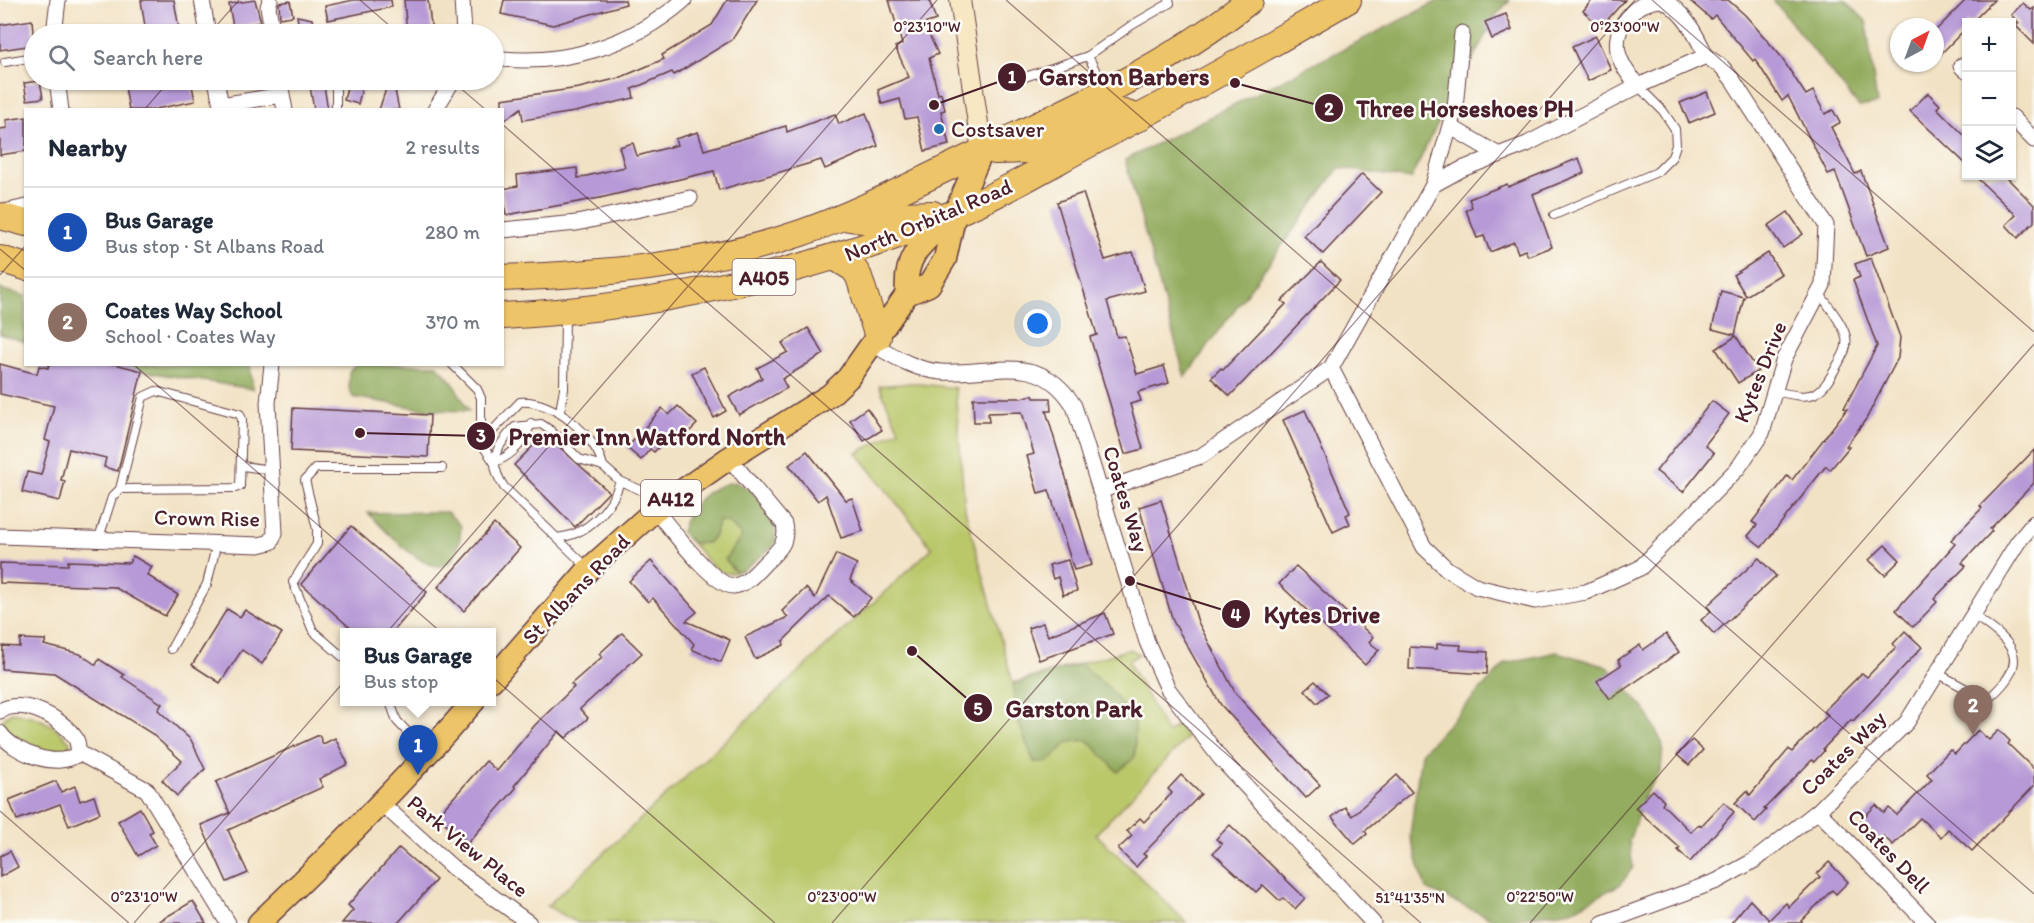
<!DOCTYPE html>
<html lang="en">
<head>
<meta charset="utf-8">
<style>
  :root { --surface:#fff; --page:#f6f6f7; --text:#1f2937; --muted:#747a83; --line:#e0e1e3; --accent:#1f6fb2 }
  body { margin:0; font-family:Itim,sans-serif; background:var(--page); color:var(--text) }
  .controls { position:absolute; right:18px; top:18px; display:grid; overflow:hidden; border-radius:0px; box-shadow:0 2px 4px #0004 }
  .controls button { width:54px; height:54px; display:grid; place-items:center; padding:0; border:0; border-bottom:2px solid var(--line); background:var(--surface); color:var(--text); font:30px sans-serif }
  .compass { position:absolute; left:1890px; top:18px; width:54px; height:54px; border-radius:50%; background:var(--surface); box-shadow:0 2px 4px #0004; rotate:41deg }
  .you { position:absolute; left:1038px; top:324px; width:21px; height:21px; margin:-15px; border:4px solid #fff; border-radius:50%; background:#1a73e8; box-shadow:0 0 0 9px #1a73e833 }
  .badge { display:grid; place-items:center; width:39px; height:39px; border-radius:50%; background:var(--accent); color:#fff; font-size:20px; font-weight:700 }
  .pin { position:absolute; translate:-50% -50px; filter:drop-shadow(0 2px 3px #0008) }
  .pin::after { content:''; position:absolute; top:32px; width:21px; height:18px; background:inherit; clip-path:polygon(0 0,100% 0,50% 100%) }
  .popup { position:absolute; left:340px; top:628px; width:156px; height:78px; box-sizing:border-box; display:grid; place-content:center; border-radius:0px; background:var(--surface); filter:drop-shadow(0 2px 4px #0005); font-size:20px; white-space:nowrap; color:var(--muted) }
  .popup b { font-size:22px; color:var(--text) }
  .popup::after { content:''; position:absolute; left:50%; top:100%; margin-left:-12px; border:12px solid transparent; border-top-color:var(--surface) }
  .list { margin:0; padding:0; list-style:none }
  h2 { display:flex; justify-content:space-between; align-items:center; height:78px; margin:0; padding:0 24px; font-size:26px }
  h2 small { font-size:20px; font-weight:400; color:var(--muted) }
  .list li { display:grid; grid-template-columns:39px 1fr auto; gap:18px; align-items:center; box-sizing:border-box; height:90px; padding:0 24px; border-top:2px solid var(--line) }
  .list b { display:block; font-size:22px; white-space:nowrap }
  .list p { margin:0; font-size:20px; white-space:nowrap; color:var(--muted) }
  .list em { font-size:20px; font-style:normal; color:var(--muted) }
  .icon { flex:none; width:33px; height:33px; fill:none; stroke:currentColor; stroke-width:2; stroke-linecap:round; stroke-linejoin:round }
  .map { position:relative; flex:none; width:2034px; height:923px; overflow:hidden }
  .search { position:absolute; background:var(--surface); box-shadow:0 2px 4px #0004; left:24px; top:24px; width:480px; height:66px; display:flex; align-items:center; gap:15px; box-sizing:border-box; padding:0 21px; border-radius:33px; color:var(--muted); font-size:22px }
  .panel { position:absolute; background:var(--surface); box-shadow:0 2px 4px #0004; left:24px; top:108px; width:480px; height:258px; border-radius:0px }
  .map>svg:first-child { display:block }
  .green { fill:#bac86a; stroke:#82744a; stroke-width:1.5 }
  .forest { fill:#93ac5e; stroke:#6e6644; stroke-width:1.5 }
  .building { fill:#b699d6 }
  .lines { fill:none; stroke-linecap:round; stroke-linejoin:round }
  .lane-casing { stroke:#633c42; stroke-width:10 }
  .street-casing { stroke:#633c42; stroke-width:17 }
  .secondary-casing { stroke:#633c42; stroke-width:22 }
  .primary-casing { stroke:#633c42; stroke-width:25 }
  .highway-casing { stroke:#633c42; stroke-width:28 }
  .lane { stroke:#fff; stroke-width:8 }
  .street { stroke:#fff; stroke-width:15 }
  .secondary { stroke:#f8e7c3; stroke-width:20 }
  .primary { stroke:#eec469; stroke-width:22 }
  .highway { stroke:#eec469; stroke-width:26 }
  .ticks { fill:none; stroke:#4a1f2b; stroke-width:1.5; stroke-opacity:0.45 }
  .poi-dot { fill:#1f6fb2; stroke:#fdfcf7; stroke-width:2 }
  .labels { text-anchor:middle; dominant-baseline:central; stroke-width:5; stroke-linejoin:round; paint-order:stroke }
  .shield { fill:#fdfcf7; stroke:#806168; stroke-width:1.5 }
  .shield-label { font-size:21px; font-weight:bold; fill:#4a1f2b }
  .poi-label { font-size:22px; fill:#4a1f2b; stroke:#fdfcf7; text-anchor:start }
  .street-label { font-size:22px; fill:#4a1f2b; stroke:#fdfcf7 }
  .ticks-label { font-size:15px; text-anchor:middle; fill:#4a1f2b; stroke:#fdfcf7; stroke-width:5; stroke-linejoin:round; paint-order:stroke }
  .leader { fill:none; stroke:#4a1f2b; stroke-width:2 }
  .callout-dot { fill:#4a1f2b; stroke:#fdfcf7; stroke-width:2 }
  .mark-label { font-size:18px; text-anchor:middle; font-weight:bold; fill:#fff }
  .callout-label { font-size:24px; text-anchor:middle; font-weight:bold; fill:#4a1f2b; stroke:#fdfcf7; stroke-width:5; stroke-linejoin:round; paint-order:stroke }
</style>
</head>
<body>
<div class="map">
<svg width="2034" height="923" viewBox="0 0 2034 923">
  <rect width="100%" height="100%" fill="#fdfcf7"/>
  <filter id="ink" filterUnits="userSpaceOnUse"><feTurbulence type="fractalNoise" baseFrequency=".0167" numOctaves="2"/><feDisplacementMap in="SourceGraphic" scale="12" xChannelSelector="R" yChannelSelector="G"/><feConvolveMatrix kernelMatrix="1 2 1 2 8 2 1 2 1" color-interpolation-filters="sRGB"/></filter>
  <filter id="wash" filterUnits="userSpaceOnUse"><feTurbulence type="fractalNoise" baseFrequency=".008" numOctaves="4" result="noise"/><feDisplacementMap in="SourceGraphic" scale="24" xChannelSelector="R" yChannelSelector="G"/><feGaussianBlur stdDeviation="1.35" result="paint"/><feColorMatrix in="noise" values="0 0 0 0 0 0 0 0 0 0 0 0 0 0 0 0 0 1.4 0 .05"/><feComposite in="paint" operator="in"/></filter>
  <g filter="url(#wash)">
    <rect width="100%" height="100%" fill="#f2e2c4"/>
    <g class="green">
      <path d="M911,383L955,388L965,510L1013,683L1130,649L1139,654L1128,661L1167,733L1178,724L1187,738L1096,834L1187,923H578L547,906L932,548L857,453L899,430L879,386Z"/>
      <path d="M718,521L728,522L742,536L730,567L736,572C717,579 704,556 692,543H707L715,535Z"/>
      <path d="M11,712C35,715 54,723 70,742L69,750L66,753L47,752L7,732L3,720Z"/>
    </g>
    <g class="forest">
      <path d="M1440,0H1510L1497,14L1430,138L1411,179L1339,168L1185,377L1125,160Z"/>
      <path d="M1773,0H1845L1866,21L1877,104L1859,107Z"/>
      <path d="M0,289L25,296V342L0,334Z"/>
      <path d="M357,364L437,365L453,383L469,411L430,410L353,397L349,387V372Z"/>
      <path d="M115,365H247L250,366L253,389L142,371Z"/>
      <path d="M734,482C760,491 778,518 775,545L743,570L736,572L725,559L742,536L728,522L718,521L715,535L707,543H692L681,532C688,506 707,486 734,482Z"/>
      <path d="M447,512L461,526C456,610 395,540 368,513Z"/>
      <path d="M1557,652L1608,667L1646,711L1663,745L1661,771L1645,794L1629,841L1633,867L1621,884L1572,910L1497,921L1426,889L1410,836L1421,753L1506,663Z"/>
      <path d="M1080,664L1110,689L1135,722V757L1118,772L1088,740L1068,742L1048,762H1034L1019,724L1013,684Z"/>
    </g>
    <g id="blocks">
      <g class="building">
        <path d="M141,0H174L180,34L146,33Z"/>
        <path d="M255,0L261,22L233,27L229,4Z"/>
        <path d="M354,0H391L392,7L328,20L325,6Z"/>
        <path d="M404,0H428L432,34H407Z"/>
        <path d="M504,0H625L626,4L553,25L501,14Z"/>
        <path d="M727,0H757L732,40L674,75L672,72L632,89L634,98L575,112L523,120L521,108L502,122V99L579,88L619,78L664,59L662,55L712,25Z"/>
        <path d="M889,0H929L936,20L924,24L938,54L929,58L938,94L941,93L945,110L941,111L949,145L925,151L917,117L905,119L900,99L882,104L878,90L909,77L895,47L902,44Z"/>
        <path d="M1592,0H1625L1601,27L1583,11Z"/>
        <path d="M1689,0H1728L1745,15L1779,54L1806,95L1813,91L1825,114L1833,110L1840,123L1831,127L1855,174L1861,171L1889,247L1866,256L1835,171L1828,174L1788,96L1782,101L1755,59L1753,61L1715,15L1711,19Z"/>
        <path d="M1966,0H1994L1972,22H1966V28L1935,60V31Z"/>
        <path d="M290,1L293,16L280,18L279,3Z"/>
        <path d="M2023,3L2031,10L2034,8V44L2016,26L2019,23L2011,15Z"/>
        <path d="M1506,14L1512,30L1492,39L1485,22Z"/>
        <path d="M297,16L312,19L315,34H300Z"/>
        <path d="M32,20L34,45L0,50V25Z"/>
        <path d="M1596,36L1611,70L1588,81L1572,47Z"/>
        <path d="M158,80H191L195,101L151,110H129L125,86Z"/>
        <path d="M309,80H323L328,110H314Z"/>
        <path d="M349,80H364L358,104L344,100Z"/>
        <path d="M389,80H393L399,110H379Z"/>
        <path d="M40,81L43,98L27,100L24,83Z"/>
        <path d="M1707,92L1715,112L1689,123L1680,103Z"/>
        <path d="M1928,93L1940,105L1937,108L1966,137V164L1910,111Z"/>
        <path d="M866,113L878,146L825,169L821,160L719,190L714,171L600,198L506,215L502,189L518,186L517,175L577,168L578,178L625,167L619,147L633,143L637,156L677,145L675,139L698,132L704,150L786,126L787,132L835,114L839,124Z"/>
        <path d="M26,117V151L0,155V129L7,128L6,120Z"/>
        <path d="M1579,158L1584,173L1533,194L1552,247L1528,256L1525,250L1518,253L1514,242L1490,252L1484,236L1477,238L1466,210L1472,207L1469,199L1507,184L1508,187Z"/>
        <path d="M1362,174L1381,192L1323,254L1304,236Z"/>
        <path d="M1975,176H2005L2034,205V222L2018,238L2006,225L2016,215Z"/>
        <path d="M1083,193L1105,260L1133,252L1145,291L1107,301L1117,337L1125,336L1137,374L1164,366L1169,383L1138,392L1141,401L1130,404L1143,449L1125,454L1090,337L1097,335L1057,202Z"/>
        <path d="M1788,212L1803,234L1783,248L1768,226Z"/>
        <path d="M1768,253L1781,274L1746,296L1733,275Z"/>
        <path d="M1871,258L1900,337L1898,358L1866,419L1846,446L1849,447L1830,470L1826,466L1762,547L1748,536L1757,525L1752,522L1787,476L1792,480L1847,409L1844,408L1877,346L1853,280L1860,277L1855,264Z"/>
        <path d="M1321,262L1340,280L1230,396L1211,378L1221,368L1223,370L1286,304L1282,301Z"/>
        <path d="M1721,291L1744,297L1735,335L1712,329Z"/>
        <path d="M808,328L824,354L782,379L787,388L739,415L729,397L762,378L757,368L788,352L782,343Z"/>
        <path d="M1736,336L1758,371L1738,383L1716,349Z"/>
        <path d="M0,364L37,374L39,366L48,368L49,364H115L142,371L118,471L104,467L106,458L69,449L61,480L65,481L60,501L22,492L27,472L41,475L50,442L45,440L54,406L0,394Z"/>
        <path d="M704,367L726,411L714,418L692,373Z"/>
        <path d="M1033,395L1034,398H1050L1051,411H1046L1092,565L1074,570L1049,490L1038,493L1027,456L1034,454L1022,412L988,413L989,422H974L973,398H1021Z"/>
        <path d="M1712,401L1729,414L1705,445L1714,453L1683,492L1656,471Z"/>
        <path d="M678,406L697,424L679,442L671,434L654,452L650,449L641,460L627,448L662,408L669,415Z"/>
        <path d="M293,408L430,415L428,457L291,451Z"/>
        <path d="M867,408L882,430L864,441L850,420Z"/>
        <path d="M1305,410L1350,513L1346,515L1350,524L1333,532L1283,420Z"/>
        <path d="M545,434L609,492L575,527L514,465Z"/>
        <path d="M2034,450V483L1990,529L1992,531L1962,563L1966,566L1934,599L1937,602L1913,627L1896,610L1955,544L1951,540L1982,508L1980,506Z"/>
        <path d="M807,451L846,500L852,498L863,531L841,538L826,495L818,501L789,465Z"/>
        <path d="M1161,500L1198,622L1236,694L1320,785L1306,798L1221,705L1173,621L1139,507Z"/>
        <path d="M494,524L520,548L464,611L438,587Z"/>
        <path d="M351,526L427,592L392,633H356L301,584Z"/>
        <path d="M1885,545L1900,560L1885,575L1869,560Z"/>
        <path d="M836,554L857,564L850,580L871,598L854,617L829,596L783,641L784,645L755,659L745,637L788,617L782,611L806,588L815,598Z"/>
        <path d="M133,556L152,567L147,575L178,595L165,616L114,587L0,583V563L68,565V561L129,563Z"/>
        <path d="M1759,558L1776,576L1714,634L1701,620L1711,611L1707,606Z"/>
        <path d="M1068,560L1077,591L1063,595L1058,577L1053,579L1049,565Z"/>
        <path d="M651,561L697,612L686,621L730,640L721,662L691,649L694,644L653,598L648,602L629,581Z"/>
        <path d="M1296,566L1373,637L1369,642L1379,650L1365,665L1279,584Z"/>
        <path d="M227,609L240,617L245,610L282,633L262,664L242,650L220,683L192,665Z"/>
        <path d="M1105,613L1113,634L1039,660L1028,628L1043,623L1048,636Z"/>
        <path d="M1905,631L1922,647L1853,721L1851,720L1823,749L1824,751L1814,762L1812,760L1764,809L1766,810L1755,822L1735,803L1747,791L1750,795L1789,749L1792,752L1808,735L1828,715L1824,711L1862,673L1867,677L1896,647L1893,644Z"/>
        <path d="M622,633L642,653L580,709L588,718L566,738L559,731L514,786L516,788L468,843L437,816L486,761L497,771L535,725L574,687L571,684L602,657L599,654Z"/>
        <path d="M1666,634L1679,652L1610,699L1597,681L1621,665L1618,660L1628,653L1640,645L1643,650Z"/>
        <path d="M20,639L46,640L44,645L80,654L96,665L99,659L124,675L122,677L162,704L158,710L191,740L205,769L177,796L162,780L182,761L151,733L54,673L2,669L3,646L20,647Z"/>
        <path d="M1437,644L1461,645L1460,650L1488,652L1487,674L1409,669L1410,647L1437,649Z"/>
        <path d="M1315,681L1328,694L1317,703L1305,690Z"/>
        <path d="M1978,730L1989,740L1999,730L2010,741L2008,744L2034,769V786L1972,851L1948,829L1941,837L1920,818L1893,845L1883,836L1879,839L1860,821L1876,805L1884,813L1889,808L1897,815L1932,779L1927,774L1950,750L1955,754Z"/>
        <path d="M319,735L323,744L335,738L348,764L319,779L323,787L228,830L248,873L227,882L201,825L230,813L216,782Z"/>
        <path d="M1692,740L1703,750L1689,765L1677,755Z"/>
        <path d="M1181,775L1201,794L1143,854L1146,856L1136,867L1118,849L1132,836L1127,831L1140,818L1144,822L1172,793L1168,789Z"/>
        <path d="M1397,775L1412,792L1365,831L1367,834L1355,844L1332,817L1345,807L1352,816Z"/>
        <path d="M56,781L61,792L75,786L80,801L94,796L100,813L69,826L60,804L17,820L9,800Z"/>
        <path d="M1653,790L1664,801L1662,804L1691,832L1699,824L1701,826L1724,802L1734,812L1690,862L1678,850L1680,848L1635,808Z"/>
        <path d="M140,808L153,831L149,833L156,845L138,856L118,821Z"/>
        <path d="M1230,825L1305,898L1295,909L1283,898L1280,901L1263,885L1256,892L1213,853L1222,844L1216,839Z"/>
        <path d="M399,848L436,880L398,923H342L353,910L348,905Z"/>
        <path d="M10,851L18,867L0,877V856Z"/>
        <path d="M1829,862L1848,882L1836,894L1832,890L1801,921L1803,923H1731L1750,900L1769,920L1786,903L1789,907L1820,877L1817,874Z"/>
        <path d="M193,901L206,923H156Z"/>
      </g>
    </g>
  </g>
  <g filter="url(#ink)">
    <use href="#blocks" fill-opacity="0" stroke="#633c42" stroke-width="1.5"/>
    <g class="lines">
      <defs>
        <g id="lane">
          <path d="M1088,56L1105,89"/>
          <path d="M5,62L34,57"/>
          <path d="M1019,79L1088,56L1132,25L1170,3L1169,0"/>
          <path d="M336,80V110"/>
          <path d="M1554,215L1657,172L1672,157L1676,145L1675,129L1663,111L1638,86"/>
          <path d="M452,364L477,389L481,398V443L494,462"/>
          <path d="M1775,391C1813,400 1819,399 1838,364C1843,355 1848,347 1846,337C1843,323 1827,305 1819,292"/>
          <path d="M560,411L564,389L565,316"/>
          <path d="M481,443L520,402C552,399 596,435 603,466"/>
          <path d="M494,462C513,456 524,442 531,423"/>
          <path d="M242,466L272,470"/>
          <path d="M99,538L112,497L120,489L235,488L240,486L242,420L240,414L156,391L143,397L120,489"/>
          <path d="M557,538C587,535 612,509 620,481"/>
          <path d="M588,568L504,487C487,461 495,448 515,427L541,424L550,430L579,459L603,466L620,481L652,495L665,497"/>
          <path d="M171,649L207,584L217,542"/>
          <path d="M344,658L313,631L293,582L317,544V529L305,480L316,468H442"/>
          <path d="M1937,673L1981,697L1989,698C2034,659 2012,642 1973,615"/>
          <path d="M390,702L397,721L425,751"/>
        </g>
        <g id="street">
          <path d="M202,0L208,34"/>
          <path d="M270,0L268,7L273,34"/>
          <path d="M462,0L464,34"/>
          <path d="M1663,0C1684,12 1696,34 1706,56"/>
          <path d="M54,34L58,0"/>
          <path d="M494,58C563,67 631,46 684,0"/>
          <path d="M1961,66L1966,71"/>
          <path d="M57,80L61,110"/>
          <path d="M216,80L222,110"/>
          <path d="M280,80L282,95"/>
          <path d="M1638,86C1632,79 1626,72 1622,63C1607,33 1631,1 1662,0"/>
          <path d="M221,105L282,95L285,110"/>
          <path d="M435,110L453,80"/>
          <path d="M2012,117L2034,140"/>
          <path d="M1451,127L1497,154"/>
          <path d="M1433,185L1455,108L1462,33"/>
          <path d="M0,213L26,207"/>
          <path d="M502,230L577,223L690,198"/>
          <path d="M873,344C895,357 915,370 941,372C993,375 1040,350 1074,406L1147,642L1168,689L1220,758L1373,923"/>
          <path d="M1100,491L1201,456L1331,368L1433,185L1462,169L1527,144L1638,86L1706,56L1722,67L1732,79L1826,225L1823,285L1784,359L1762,433L1738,468L1640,568L1586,592L1535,601L1477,587L1447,569L1424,547L1331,368"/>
          <path d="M655,510C669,526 713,586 733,586C747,585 757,571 766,562C779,550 788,543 784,524L729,458"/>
          <path d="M0,536L259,545L271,542L275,533L268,403L272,364"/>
          <path d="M0,711C22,697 63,718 76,739C78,743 78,748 79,753L147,790L228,923"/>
          <path d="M0,733C15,754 59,770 79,753"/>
          <path d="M381,803L453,868L529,923"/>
          <path d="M1818,811L1927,923"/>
          <path d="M1603,923L1717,881L1755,860L1818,811L1907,722L2018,542L2034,523"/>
        </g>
        <path id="secondary" d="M960,0L982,151"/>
        <g id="primary">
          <path d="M907,294C903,252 926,241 954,214"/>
          <path d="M492,680L589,569L655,510L729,458L830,395L848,378L907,294L929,285L945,259L955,213L982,151"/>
          <path d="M259,923C334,852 406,780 473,702"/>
        </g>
        <g id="highway">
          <path d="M995,151L1031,150L1110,109L1140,118"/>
          <path d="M0,216L26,223"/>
          <path d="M843,217L875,222L897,215L933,214"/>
          <path d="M836,258L854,269L859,277L878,337"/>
          <path d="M0,259L26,267"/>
          <path d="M502,278C603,274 705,266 801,233C864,211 922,179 983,151C1075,108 1171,64 1250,0"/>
          <path d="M502,316C658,308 809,273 952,214C1000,195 1046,167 1091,143C1178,97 1263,49 1348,0"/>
        </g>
      </defs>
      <use href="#lane" class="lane-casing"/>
      <use href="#street" class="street-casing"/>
      <use href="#secondary" class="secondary-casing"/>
      <use href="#primary" class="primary-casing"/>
      <use href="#highway" class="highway-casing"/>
      <use href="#lane" class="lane"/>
      <use href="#street" class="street"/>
      <use href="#secondary" class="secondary"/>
      <use href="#primary" class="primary"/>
      <use href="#highway" class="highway"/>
    </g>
  </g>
  <path class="ticks" d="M360,0L399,34M1006,0L2034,894M1652,0L2034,332M209,34L239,0M451,80L486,110M144,110L170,80M502,124L1421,923M0,249L26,271M0,275L26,245M133,364L775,923M0,811L129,923M134,923L937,0M832,923L1635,0M1530,923L2034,344"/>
  <circle class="poi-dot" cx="939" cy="129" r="6"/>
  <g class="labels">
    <g class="shield">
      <rect x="732.5" y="259" width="63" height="36" rx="4.5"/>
      <rect x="641" y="480" width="60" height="36" rx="4.5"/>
    </g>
    <g class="shield-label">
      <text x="764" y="277">A405</text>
      <text x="671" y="498">A412</text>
    </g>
    <g class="poi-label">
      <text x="951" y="129">Costsaver</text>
    </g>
    <g class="street-label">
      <text transform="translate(928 220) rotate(-23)">North Orbital Road</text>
      <text transform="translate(1760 372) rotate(-68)">Kytes Drive</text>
      <text transform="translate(1126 499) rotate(73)">Coates Way</text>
      <text transform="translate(207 518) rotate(1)">Crown Rise</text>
      <text transform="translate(576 589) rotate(-46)">St Albans Road</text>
      <text transform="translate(1843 753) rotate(-45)">Coates Way</text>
      <text transform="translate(468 846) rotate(39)">Park View Place</text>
      <text transform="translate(1889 851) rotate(46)">Coates Dell</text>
    </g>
  </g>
  <g class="ticks-label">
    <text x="927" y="32">0°23'10"W</text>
    <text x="1625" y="32">0°23'00"W</text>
    <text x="144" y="902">0°23'10"W</text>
    <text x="842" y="902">0°23'00"W</text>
    <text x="1540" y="902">0°22'50"W</text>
    <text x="1410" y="903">51°41'35"N</text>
  </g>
  <path class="leader" d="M934 105L1012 77M1235 83L1329 108M360 433L481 436M1130 581L1236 614M912 651L978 708"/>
  <g class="callout-dot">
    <circle cx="934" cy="105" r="6"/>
    <circle cx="1235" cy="83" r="6"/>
    <circle cx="360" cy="433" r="6"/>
    <circle cx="1130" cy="581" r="6"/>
    <circle cx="912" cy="651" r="6"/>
    <circle cx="1012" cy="77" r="15"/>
    <circle cx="1329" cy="108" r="15"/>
    <circle cx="481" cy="436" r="15"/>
    <circle cx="1236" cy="614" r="15"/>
    <circle cx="978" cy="708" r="15"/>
  </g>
  <g class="mark-label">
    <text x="1012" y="83">1</text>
    <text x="1329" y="115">2</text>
    <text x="481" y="442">3</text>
    <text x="1236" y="621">4</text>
    <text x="978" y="715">5</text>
  </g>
  <g class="callout-label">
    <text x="1124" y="85">Garston Barbers</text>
    <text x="1465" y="117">Three Horseshoes PH</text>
    <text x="647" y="445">Premier Inn Watford North</text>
    <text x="1322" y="623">Kytes Drive</text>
    <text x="1074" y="717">Garston Park</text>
  </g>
</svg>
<div class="controls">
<button>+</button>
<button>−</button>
<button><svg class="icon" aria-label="layers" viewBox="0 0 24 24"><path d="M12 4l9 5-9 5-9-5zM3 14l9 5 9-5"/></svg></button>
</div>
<svg class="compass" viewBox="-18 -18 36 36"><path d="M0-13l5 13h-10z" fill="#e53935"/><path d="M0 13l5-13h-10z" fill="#747a83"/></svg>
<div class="you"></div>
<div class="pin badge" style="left:418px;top:775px;background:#1a4fb4">1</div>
<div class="popup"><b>Bus Garage</b>Bus stop</div>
<div class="pin badge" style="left:1973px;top:735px;background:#8d6e63">2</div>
<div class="search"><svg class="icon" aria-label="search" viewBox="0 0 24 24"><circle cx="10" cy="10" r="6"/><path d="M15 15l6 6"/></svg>Search here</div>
<section class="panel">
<h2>Nearby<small>2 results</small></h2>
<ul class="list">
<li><span class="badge" style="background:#1a4fb4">1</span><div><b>Bus Garage</b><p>Bus stop · St Albans Road</p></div><em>280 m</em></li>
<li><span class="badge" style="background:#8d6e63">2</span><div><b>Coates Way School</b><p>School · Coates Way</p></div><em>370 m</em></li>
</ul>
</section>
</div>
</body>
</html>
